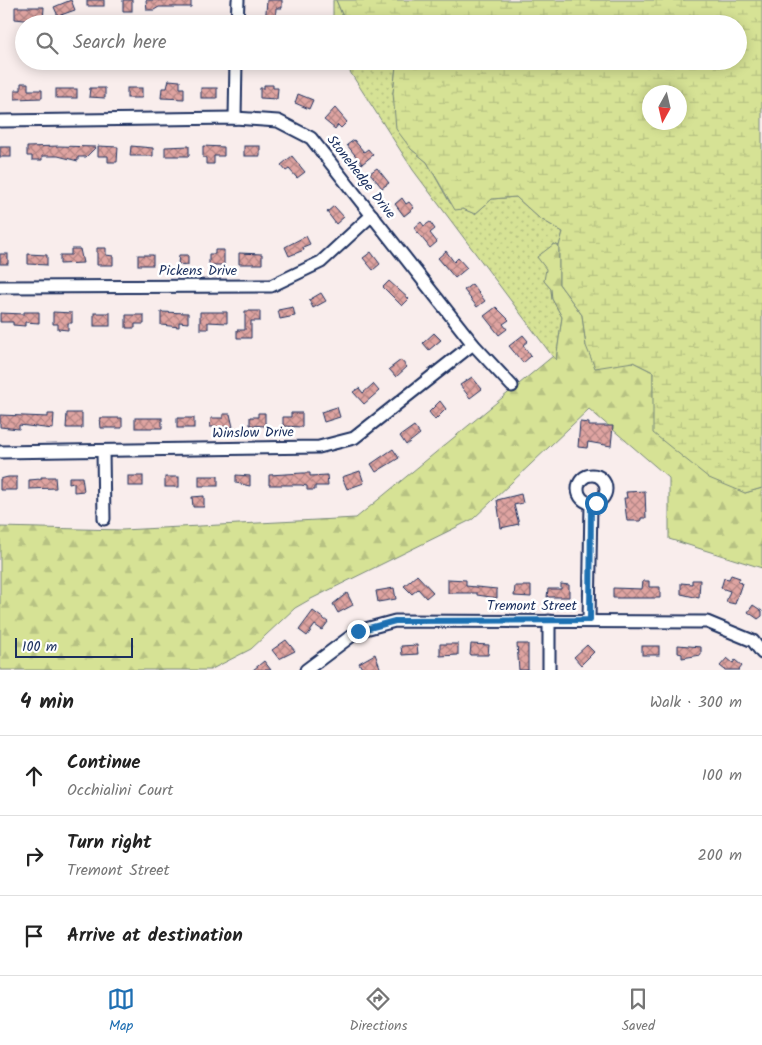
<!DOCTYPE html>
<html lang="en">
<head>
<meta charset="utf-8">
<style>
  :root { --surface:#fff; --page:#f2f2f2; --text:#222; --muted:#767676; --line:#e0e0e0; --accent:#1f6fb2 }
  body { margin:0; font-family:Kalam,sans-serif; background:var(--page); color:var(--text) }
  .compass { position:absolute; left:642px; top:85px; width:45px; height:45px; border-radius:50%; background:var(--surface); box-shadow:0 2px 12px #0003; rotate:188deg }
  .scale { position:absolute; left:15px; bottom:12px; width:118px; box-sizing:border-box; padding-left:5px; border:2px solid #1b2f5e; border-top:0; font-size:14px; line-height:18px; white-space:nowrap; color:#1b2f5e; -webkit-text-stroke:4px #fff; paint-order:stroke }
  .stop { position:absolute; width:15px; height:15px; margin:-11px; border:4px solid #1f6fb2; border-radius:50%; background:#fff }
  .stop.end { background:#1f6fb2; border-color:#fff; box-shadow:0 1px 5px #0008 }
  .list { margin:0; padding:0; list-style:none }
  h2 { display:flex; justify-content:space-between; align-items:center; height:65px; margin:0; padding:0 20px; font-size:21px }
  h2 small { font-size:16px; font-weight:400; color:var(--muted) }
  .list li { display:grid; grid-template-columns:32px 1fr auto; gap:15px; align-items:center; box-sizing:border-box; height:80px; padding:0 20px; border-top:1px solid var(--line) }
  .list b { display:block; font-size:19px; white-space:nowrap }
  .list p { margin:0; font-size:16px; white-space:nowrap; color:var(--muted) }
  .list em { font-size:16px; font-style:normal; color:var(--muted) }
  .icon { flex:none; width:28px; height:28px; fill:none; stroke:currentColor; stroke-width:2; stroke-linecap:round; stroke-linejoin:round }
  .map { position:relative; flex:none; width:762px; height:670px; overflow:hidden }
  .search { position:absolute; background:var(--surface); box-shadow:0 2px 12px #0003; left:15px; right:15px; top:15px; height:55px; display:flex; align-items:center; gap:12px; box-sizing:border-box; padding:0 18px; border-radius:28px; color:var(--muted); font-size:19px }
  .sheet { height:305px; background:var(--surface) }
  nav { display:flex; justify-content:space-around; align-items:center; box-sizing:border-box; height:70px; border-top:1px solid var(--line); background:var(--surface); font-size:14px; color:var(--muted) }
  nav a { display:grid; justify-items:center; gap:2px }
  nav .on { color:var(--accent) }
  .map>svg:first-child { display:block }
  .grass { fill:url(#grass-dots); stroke:#78887a }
  .forest { fill:url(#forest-firs); stroke:#78887a }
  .wetland { fill:url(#wetland-marsh); stroke:#78887a; fill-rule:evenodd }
  .building { fill:url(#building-cross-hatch); stroke:#1b2f5e }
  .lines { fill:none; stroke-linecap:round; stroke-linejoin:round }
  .minor-casing { stroke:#1b2f5e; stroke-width:15 }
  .minor { stroke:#fff; stroke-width:11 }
  .route { stroke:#1f6fb2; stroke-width:6 }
  .labels { text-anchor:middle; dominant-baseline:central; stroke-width:5; stroke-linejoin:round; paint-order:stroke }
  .street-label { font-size:14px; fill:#1b2f5e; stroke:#fff }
</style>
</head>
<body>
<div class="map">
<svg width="762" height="670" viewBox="0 0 762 670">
  <defs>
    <pattern id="grass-dots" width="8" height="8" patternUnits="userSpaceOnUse" patternTransform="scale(1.25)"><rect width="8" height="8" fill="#d6e295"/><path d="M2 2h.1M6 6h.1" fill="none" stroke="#b7c283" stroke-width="1.8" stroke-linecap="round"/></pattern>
    <pattern id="forest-firs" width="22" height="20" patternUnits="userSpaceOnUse" patternTransform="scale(1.25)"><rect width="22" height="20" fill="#d6e295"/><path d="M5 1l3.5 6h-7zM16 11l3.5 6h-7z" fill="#b7c283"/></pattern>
    <pattern id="wetland-marsh" width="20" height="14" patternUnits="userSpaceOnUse" patternTransform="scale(1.25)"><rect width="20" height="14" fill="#d6e295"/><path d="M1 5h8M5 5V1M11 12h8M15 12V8" fill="none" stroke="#b7c283"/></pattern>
    <pattern id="building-cross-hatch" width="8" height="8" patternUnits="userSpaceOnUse" patternTransform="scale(1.25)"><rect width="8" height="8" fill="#dfa4a1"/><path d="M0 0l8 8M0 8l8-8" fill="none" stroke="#b48686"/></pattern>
  </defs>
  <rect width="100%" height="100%" fill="#f9edec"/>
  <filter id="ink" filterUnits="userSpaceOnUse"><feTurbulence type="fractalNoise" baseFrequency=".02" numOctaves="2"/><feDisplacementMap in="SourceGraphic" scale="10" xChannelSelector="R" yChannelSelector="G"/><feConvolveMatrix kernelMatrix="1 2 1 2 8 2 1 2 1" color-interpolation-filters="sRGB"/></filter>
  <g filter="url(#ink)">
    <g class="grass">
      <path d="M333,0H336L344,19L366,24H333Z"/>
      <path d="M343,61H391L396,66L393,93L411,149L427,162L450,203L475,214L492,199L516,197L539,218L563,232L559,246L554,244L544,281L551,289L552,299L562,317L556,361L413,170Z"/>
    </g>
    <path class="forest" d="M554,244L559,246V284L582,315L586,346L633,362L653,372L654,433L745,493L762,488V568L669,539V478L589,409L473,519L309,600L295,608L251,649L210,670H0V527L122,530L356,518L553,356L556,360L562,317L552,299L551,289L544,281L546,269L537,257Z"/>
    <path class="wetland" d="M336,0H762V488L745,493L709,478L653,433V372L633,362L595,368L586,346L582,315L559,284V246L563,232L539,218L516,197L492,199L475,214L463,209L455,210L427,162L411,149L396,129L393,93L396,66L391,61H738V24H366L344,19ZM650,92H680V122H650Z"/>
    <g class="building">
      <path d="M71,0L75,10L58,16L54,7Z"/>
      <rect x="87" y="0" width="17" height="6"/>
      <rect x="123" y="0" width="9" height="11"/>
      <path d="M146,0H191V7H159L154,10H147Z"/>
      <path d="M267,0H282V8H276L275,24H265Z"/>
      <path d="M15,7H44L43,22L15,19Z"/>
      <path d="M169,80L180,81V88H184V99L161,98L162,88H167Z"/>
      <path d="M21,83H28V90H42V98L15,99V90H21Z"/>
      <path d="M264,85H273V88H278L277,99L260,98V88H264Z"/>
      <path d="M90,88H105V98L89,97Z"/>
      <rect x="127" y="88" width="15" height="10"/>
      <rect x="201" y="88" width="16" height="10"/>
      <rect x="56" y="89" width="21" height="9"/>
      <path d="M298,94L313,100L309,109L295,103Z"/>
      <path d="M335,108L347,122L341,128L338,125L335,129L324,120Z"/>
      <path d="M354,140L364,152L368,149L373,155L362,164L347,145Z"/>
      <path d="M98,146L118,147L117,162H108V156H98Z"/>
      <path d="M131,146L153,148V156H130Z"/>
      <path d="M189,146V156H165V147Z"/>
      <path d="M203,146L224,147V156H214V164H206V158L203,157Z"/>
      <rect x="244" y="146" width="16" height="10"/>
      <rect x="0" y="147" width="11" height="10"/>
      <path d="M27,147L59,146L96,147L86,157H78V161L58,156H42V160H32V156H27Z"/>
      <path d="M292,156L305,172L297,178L289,169L286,171L281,165Z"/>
      <path d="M377,168L389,183L382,188L370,173Z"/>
      <path d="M402,198L406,204L409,202L414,208L404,216L395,204Z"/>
      <path d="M334,206L344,217L336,224L327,212Z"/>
      <path d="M421,222L424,226L430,222L435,229L430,233L437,242L430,248L414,228Z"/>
      <path d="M306,236L310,244L303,247L304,250L289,256L285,247Z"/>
      <path d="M97,248H106V255L113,256V265H97Z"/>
      <path d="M71,249H80L83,263L60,264V255H71Z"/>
      <path d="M215,250H224V265H209V254H215Z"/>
      <path d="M446,251L454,262L458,258L467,268L455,278L438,258Z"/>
      <path d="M371,252L380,264L373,270L363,258Z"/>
      <path d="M239,253L262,254V264H239Z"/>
      <rect x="0" y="254" width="8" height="10"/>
      <path d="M28,254L47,255V265L28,264Z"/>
      <rect x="138" y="255" width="15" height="10"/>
      <path d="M179,255H188V265L178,264Z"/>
      <path d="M389,281L409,299L402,306L383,287Z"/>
      <path d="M472,284L485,301L477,307L464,290Z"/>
      <path d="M321,293L326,301L313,308L309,300Z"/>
      <path d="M293,307L295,316L280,319L278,310Z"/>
      <path d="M496,307L509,320L503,324L507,329L499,335L484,316Z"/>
      <path d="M245,311H260V321H251V338H237V330H245Z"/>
      <path d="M24,312H39V323L25,322V326L13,325V322H0V313L24,314Z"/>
      <path d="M53,312L72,313V323H68V330L58,329V324H53Z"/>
      <path d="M161,312L188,313V323L179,322V327L161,325Z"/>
      <path d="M200,312H227V323L208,322V329H200Z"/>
      <rect x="94" y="313" width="16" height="13"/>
      <path d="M126,315H144V324H135V328H126Z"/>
      <path d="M434,333L441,340L429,350L423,343Z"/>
      <path d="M523,335L528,341L523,345L531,356L523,363L509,346Z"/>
      <path d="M401,360L407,367L396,377L389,369Z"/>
      <path d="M472,377L482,389L470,398L460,385Z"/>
      <path d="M373,384L379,391L364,404L353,392L359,388L363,393Z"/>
      <path d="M440,401L446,409L435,420L429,412Z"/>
      <path d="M337,407L340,417L324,422L321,412Z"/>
      <path d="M67,413H82V428H66Z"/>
      <path d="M258,413H265V426L250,425V417H258Z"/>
      <path d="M291,413H302V427L283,426V417H291Z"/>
      <path d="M48,414H54L53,429L19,425V429L0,427V415L48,417Z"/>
      <path d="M223,414H230L233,427H210L211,418H223Z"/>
      <path d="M100,418H122V428H101Z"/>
      <rect x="135" y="418" width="27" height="10"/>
      <rect x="177" y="418" width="17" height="10"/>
      <path d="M580,422L589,423V426H613L611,446L588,442L587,448L578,447Z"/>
      <path d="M414,426L420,434L406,445L400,436Z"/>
      <path d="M393,449L399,458L376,472L371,464Z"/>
      <path d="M360,471L364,483L347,489L342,477Z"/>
      <path d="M303,473H310V476L327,475L328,486H315V490H307V486L301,485H269V475Z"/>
      <path d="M236,475L250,476V486L236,483Z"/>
      <rect x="128" y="476" width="15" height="10"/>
      <rect x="199" y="476" width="19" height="10"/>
      <path d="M8,477H17V490H0V479Z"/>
      <path d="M41,477H55L56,488L29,489V480L41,479Z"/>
      <path d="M69,477H82L84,491L74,492V483L69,484Z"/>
      <rect x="165" y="477" width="14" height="10"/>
      <path d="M645,491L646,518H641V521H627L624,498H627L626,492Z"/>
      <path d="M521,494L523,503L514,505L519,524L501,528L497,500Z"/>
      <path d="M204,496V507H193L192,497Z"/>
      <path d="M417,575L433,592L426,598L418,589L412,594L404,586Z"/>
      <path d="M731,575L740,578L738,582L742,583L735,604L726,602L730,591L721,588L724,578L729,579Z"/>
      <path d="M448,579L466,580V586L497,589V598L477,595V593H448Z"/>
      <path d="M692,580H700L699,598L681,594V583L692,584Z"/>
      <path d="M643,581H649V587H660V598H613V588L642,589Z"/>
      <path d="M561,584L569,585V597H547L548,589H561Z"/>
      <path d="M515,586H531V597L514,596Z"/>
      <path d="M394,588L396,599L378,602L376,591Z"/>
      <path d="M347,593L353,605L338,613L333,604Z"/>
      <path d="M753,605L762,611V616L758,619L748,612Z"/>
      <path d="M313,611L328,622L322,630L315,625L307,636L299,630Z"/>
      <path d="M286,640L295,651L279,659L272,650Z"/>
      <path d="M440,644H458V655L440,656Z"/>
      <path d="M471,644L489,645L488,655H470Z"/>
      <path d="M517,644H528V670H519Z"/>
      <path d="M417,645L418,654L402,655L401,646Z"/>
      <path d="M587,645L594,652L581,665L574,657Z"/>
      <path d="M678,645L701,647V655L682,658V654L678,653Z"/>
      <rect x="642" y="646" width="17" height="9"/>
      <path d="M375,654L381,670H373L372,668L363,670L359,663Z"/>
      <path d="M727,658L733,663L735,660L742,666L739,670H725L720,666Z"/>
      <path d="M264,661L271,670H253Z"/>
    </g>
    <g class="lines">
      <defs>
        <g id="minor">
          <path d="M237,24L238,0"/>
          <path d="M235,118L236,61"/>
          <path d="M0,121L235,118L278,121L311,138L473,344L512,386"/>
          <path d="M0,287L271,286L321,262L372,215"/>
          <path d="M103,451L104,519"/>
          <path d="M0,452L319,447L354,438L473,344"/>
          <circle cx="592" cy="489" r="14"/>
          <path d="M589,620L591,503"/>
          <path d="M306,670L358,631L395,621L707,622L753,641L762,653"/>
          <path d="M549,670V621"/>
        </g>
      </defs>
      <use href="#minor" class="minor-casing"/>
      <use href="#minor" class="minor"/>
    </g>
  </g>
  <g class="lines" filter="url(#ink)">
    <path class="route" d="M358,631L395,621L590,620L591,503H596"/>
  </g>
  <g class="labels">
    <g class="street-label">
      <text transform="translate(361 177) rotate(52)">Stonehedge Drive</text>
      <text x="198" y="271">Pickens Drive</text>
      <text transform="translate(253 433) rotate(-1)">Winslow Drive</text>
      <text x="532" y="606">Tremont Street</text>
    </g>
  </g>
</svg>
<svg class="compass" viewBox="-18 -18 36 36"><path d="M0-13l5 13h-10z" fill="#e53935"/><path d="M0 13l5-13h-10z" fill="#767676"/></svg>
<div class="scale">100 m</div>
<div class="stop" style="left:596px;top:503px"></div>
<div class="stop end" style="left:358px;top:631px"></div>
<div class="search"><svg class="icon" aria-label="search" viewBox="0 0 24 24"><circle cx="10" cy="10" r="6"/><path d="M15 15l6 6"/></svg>Search here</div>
</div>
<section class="sheet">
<h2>4 min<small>Walk · 300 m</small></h2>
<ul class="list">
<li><svg class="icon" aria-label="ahead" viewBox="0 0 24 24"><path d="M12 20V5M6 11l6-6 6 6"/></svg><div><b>Continue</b><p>Occhialini Court</p></div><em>100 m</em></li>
<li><svg class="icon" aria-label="right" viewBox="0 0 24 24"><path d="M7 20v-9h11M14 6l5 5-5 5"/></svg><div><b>Turn right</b><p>Tremont Street</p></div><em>200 m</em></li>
<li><svg class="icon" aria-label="arrive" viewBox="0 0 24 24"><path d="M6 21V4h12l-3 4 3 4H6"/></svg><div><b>Arrive at destination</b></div></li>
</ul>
</section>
<nav>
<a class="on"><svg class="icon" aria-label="map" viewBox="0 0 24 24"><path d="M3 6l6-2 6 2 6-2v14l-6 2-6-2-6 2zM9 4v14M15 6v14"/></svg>Map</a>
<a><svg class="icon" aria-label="directions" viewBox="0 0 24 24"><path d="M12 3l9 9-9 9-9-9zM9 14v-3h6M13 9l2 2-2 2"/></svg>Directions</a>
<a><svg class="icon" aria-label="saved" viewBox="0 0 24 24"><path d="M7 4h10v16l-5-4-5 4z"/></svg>Saved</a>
</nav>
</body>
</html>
